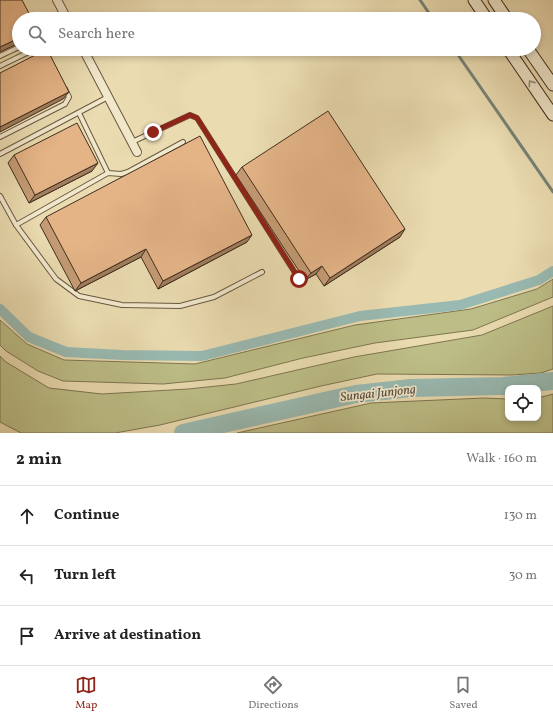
<!DOCTYPE html>
<html lang="en">
<head>
<meta charset="utf-8">
<style>
  :root { --surface:#fff; --page:#f2f2f2; --text:#222; --muted:#767676; --line:#e0e0e0; --accent:#8f2418 }
  body { margin:0; font-family:Vollkorn,serif; background:var(--page); color:var(--text) }
  .controls { position:absolute; right:12px; bottom:12px; display:grid; overflow:hidden; border-radius:8px; box-shadow:0 2px 6px #0003 }
  .controls button { width:36px; height:36px; display:grid; place-items:center; padding:0; border:0; border-bottom:1px solid var(--line); background:var(--surface); color:var(--text); font:20px sans-serif }
  .stop { position:absolute; width:12px; height:12px; margin:-9px; border:3px solid #8f2418; border-radius:50%; background:#fff }
  .stop.end { background:#8f2418; border-color:#fff; box-shadow:0 1px 4px #0008 }
  .list { margin:0; padding:0; list-style:none }
  h2 { display:flex; justify-content:space-between; align-items:center; height:52px; margin:0; padding:0 16px; font-size:17px }
  h2 small { font-size:13px; font-weight:400; color:var(--muted) }
  .list li { display:grid; grid-template-columns:26px 1fr auto; gap:12px; align-items:center; box-sizing:border-box; height:60px; padding:0 16px; border-top:1px solid var(--line) }
  .list b { display:block; font-size:15px; white-space:nowrap }
  .list em { font-size:13px; font-style:normal; color:var(--muted) }
  .icon { flex:none; width:22px; height:22px; fill:none; stroke:currentColor; stroke-width:2; stroke-linecap:round; stroke-linejoin:round }
  .map { position:relative; flex:none; width:553px; height:433px; overflow:hidden }
  .search { position:absolute; background:var(--surface); box-shadow:0 2px 6px #0003; left:12px; right:12px; top:12px; height:44px; display:flex; align-items:center; gap:10px; box-sizing:border-box; padding:0 14px; border-radius:22px; color:var(--muted); font-size:15px }
  .sheet { height:232px; background:var(--surface) }
  nav { display:flex; justify-content:space-around; align-items:center; box-sizing:border-box; height:56px; border-top:1px solid var(--line); background:var(--surface); font-size:11px; color:var(--muted) }
  nav a { display:grid; justify-items:center; gap:2px }
  nav .on { color:var(--accent) }
  .map>svg:first-child { display:block }
  .green { fill:#bdbe87; stroke:#7f7652 }
  .lines { fill:none; stroke-linecap:round; stroke-linejoin:round }
  .stream { stroke:#768277; stroke-width:3 }
  .canal { stroke:#99bab2; stroke-width:10 }
  .river { stroke:#99bab2; stroke-width:18 }
  .lane-casing { stroke:#6b5942; stroke-width:6 }
  .street-casing { stroke:#6b5942; stroke-width:10 }
  .secondary-casing { stroke:#412e1e; stroke-width:13 }
  .lane { stroke:#f1e8cc; stroke-width:4 }
  .street { stroke:#f1e8cc; stroke-width:8 }
  .secondary { stroke:#f1e8cc; stroke-width:11 }
  .wall { fill:#c49b74; stroke:#412e1e }
  .shaded-wall { fill:#a07e5e; stroke:#412e1e }
  .building { fill:#e4b487; stroke:#412e1e }
  .oneway { stroke:#998b75 }
  .route { stroke:#8f2418; stroke-width:5 }
  .labels { text-anchor:middle; dominant-baseline:central; stroke-width:3.5; stroke-linejoin:round; paint-order:stroke }
  .water-label { font-size:13px; font-style:italic; fill:#534a3c; stroke:#f1e8cc }
</style>
</head>
<body>
<div class="map">
<svg width="553" height="433" viewBox="0 0 553 433">
  <rect width="100%" height="100%" fill="#eadbb0"/>
  <filter id="stains"><feTurbulence type="fractalNoise" baseFrequency=".005" numOctaves="4"/><feColorMatrix values="0 0 0 0 .2 0 0 0 0 .09 0 0 0 0 .02 0 0 0 .5 -.17"/></filter>
  <radialGradient id="worn" r=".72"><stop offset=".6" stop-color="#630" stop-opacity="0"/><stop offset="1" stop-color="#630" stop-opacity=".3"/></radialGradient>
  <g class="green">
    <path d="M553,279V297L473,330L375,343L303,358L225,378L163,384L63,381L38,371L6,351L0,345V320L27,344L64,360L195,364L355,325L471,309L537,289Z"/>
    <path d="M553,306V369L541,373L512,375L377,374L321,386L160,425L115,433H21L0,422V356L6,362L49,388L102,394L188,389L236,384L354,357L482,335Z"/>
    <path d="M553,394V433H237L371,403L484,398L508,399V418H538V398Z"/>
  </g>
  <g class="lines">
    <g class="stream">
      <path d="M420,0L433,19"/>
      <path d="M454,49L553,192"/>
    </g>
    <path class="canal" d="M0,309L29,337L66,352L122,355L202,356L360,316L460,305L539,280L553,271"/>
    <path class="river" d="M183,433L356,394L411,388L503,386L553,381"/>
    <defs>
      <g id="lane">
        <path d="M0,56L19,47"/>
        <path d="M0,66L35,49"/>
        <path d="M79,113L108,173"/>
        <path d="M0,137L65,104L69,97L65,89"/>
        <path d="M132,142L190,115L197,118L299,279"/>
        <path d="M0,154L108,97"/>
        <path d="M0,196L16,225L56,279L79,296L122,305L180,306L214,297L262,272"/>
        <path d="M16,225L108,173L121,174L128,172L183,142"/>
      </g>
      <g id="street">
        <path d="M57,0L67,19"/>
        <path d="M83,49L137,152"/>
      </g>
      <g id="secondary">
        <path d="M474,0L487,19"/>
        <path d="M494,0L507,19"/>
        <path d="M508,49L553,115"/>
        <path d="M528,49L553,85"/>
      </g>
    </defs>
    <use href="#lane" class="lane-casing"/>
    <use href="#street" class="street-casing"/>
    <use href="#secondary" class="secondary-casing"/>
    <use href="#lane" class="lane"/>
    <use href="#street" class="street"/>
    <use href="#secondary" class="secondary"/>
  </g>
  <g class="wall">
    <path d="M14,155L92,171L29,203L8,163Z"/>
    <path d="M242,167L400,237L324,286L316,274L305,280L236,175Z"/>
    <path d="M46,217L247,242L158,289L141,257L75,291L40,225Z"/>
  </g>
  <g class="shaded-wall">
    <path d="M19,38V43L0,52V47Z"/>
    <path d="M69,92L63,99L0,132V127Z"/>
    <path d="M98,163L92,171L29,203L35,195Z"/>
    <path d="M405,229L400,237L324,286L330,278Z"/>
    <path d="M252,235L247,242L158,289L163,281Z"/>
    <path d="M146,249L141,257L75,291L81,283Z"/>
    <path d="M322,266L316,274L305,280L311,273Z"/>
  </g>
  <g class="building">
    <path d="M0,0H22L32,19H19V38L0,47Z"/>
    <path d="M47,49L69,92L0,127V73Z"/>
    <path d="M328,111L405,229L330,278L322,266L311,273L242,167Z"/>
    <path d="M77,123L98,163L35,195L14,155Z"/>
    <path d="M200,136L252,235L163,281L146,249L81,283L46,217Z"/>
  </g>
  <defs><path id="oneway-chevron" d="M-2-3.5L2.5 0L-2 3.5" fill="none" stroke-width="1.6" stroke-linecap="round" stroke-linejoin="round"/></defs>
  <use class="oneway" href="#oneway-chevron" transform="translate(531 83) rotate(-125)"/>
  <g class="lines">
    <path class="route" d="M153,132L190,115L197,118L299,279"/>
  </g>
  <g class="labels">
    <g class="water-label">
      <text transform="translate(378 394) rotate(-6)">Sungai Junjong</text>
    </g>
  </g>
  <rect width="100%" height="100%" filter="url(#stains)"/>
  <rect width="100%" height="100%" fill="url(#worn)"/>
</svg>
<div class="controls">
<button><svg class="icon" aria-label="locate" viewBox="0 0 24 24"><circle cx="12" cy="12" r="6"/><path d="M12 2v4M12 18v4M2 12h4M18 12h4"/></svg></button>
</div>
<div class="stop" style="left:299px;top:279px"></div>
<div class="stop end" style="left:153px;top:132px"></div>
<div class="search"><svg class="icon" aria-label="search" viewBox="0 0 24 24"><circle cx="10" cy="10" r="6"/><path d="M15 15l6 6"/></svg>Search here</div>
</div>
<section class="sheet">
<h2>2 min<small>Walk · 160 m</small></h2>
<ul class="list">
<li><svg class="icon" aria-label="ahead" viewBox="0 0 24 24"><path d="M12 20V5M6 11l6-6 6 6"/></svg><div><b>Continue</b></div><em>130 m</em></li>
<li><svg class="icon" aria-label="left" viewBox="0 0 24 24"><path d="M17 20v-9H6M10 6l-5 5 5 5"/></svg><div><b>Turn left</b></div><em>30 m</em></li>
<li><svg class="icon" aria-label="arrive" viewBox="0 0 24 24"><path d="M6 21V4h12l-3 4 3 4H6"/></svg><div><b>Arrive at destination</b></div></li>
</ul>
</section>
<nav>
<a class="on"><svg class="icon" aria-label="map" viewBox="0 0 24 24"><path d="M3 6l6-2 6 2 6-2v14l-6 2-6-2-6 2zM9 4v14M15 6v14"/></svg>Map</a>
<a><svg class="icon" aria-label="directions" viewBox="0 0 24 24"><path d="M12 3l9 9-9 9-9-9zM9 14v-3h6M13 9l2 2-2 2"/></svg>Directions</a>
<a><svg class="icon" aria-label="saved" viewBox="0 0 24 24"><path d="M7 4h10v16l-5-4-5 4z"/></svg>Saved</a>
</nav>
</body>
</html>
